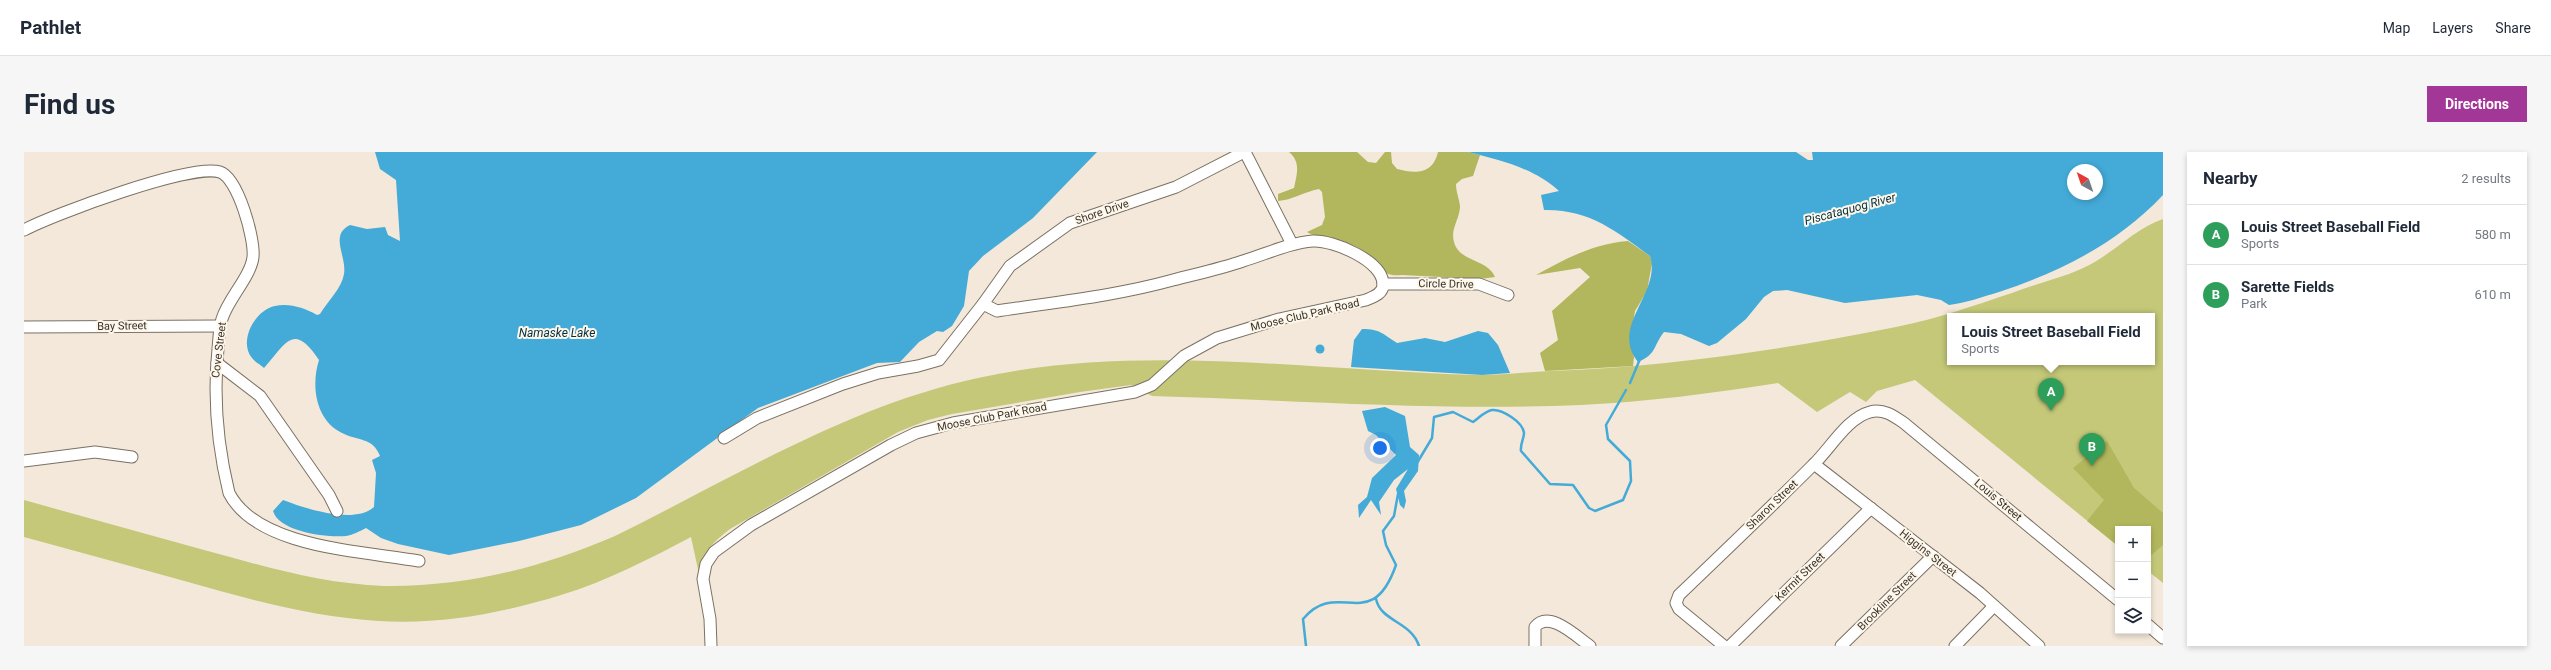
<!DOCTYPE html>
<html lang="en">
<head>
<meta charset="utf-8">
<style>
  :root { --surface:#fff; --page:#f6f6f7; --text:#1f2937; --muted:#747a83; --line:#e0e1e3; --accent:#a33797 }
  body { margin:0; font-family:Roboto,sans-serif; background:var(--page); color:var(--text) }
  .controls { position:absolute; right:12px; bottom:12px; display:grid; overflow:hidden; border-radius:0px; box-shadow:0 2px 6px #0003 }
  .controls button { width:36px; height:36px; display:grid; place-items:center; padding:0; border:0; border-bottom:1px solid var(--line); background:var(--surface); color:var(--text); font:20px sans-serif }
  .compass { position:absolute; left:2043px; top:12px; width:36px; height:36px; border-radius:50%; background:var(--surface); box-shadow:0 2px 6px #0003; rotate:320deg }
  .you { position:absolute; left:1356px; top:296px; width:14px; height:14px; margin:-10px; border:3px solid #fff; border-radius:50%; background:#1a73e8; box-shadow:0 0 0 6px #1a73e833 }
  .badge { display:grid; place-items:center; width:26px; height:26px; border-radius:50%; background:var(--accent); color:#fff; font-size:13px; font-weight:700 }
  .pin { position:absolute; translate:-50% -33px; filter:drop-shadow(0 1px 2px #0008) }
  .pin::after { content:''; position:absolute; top:21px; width:14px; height:12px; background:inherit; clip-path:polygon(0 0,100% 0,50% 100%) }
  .popup { position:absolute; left:1923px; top:161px; width:208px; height:52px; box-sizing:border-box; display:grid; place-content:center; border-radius:0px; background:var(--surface); filter:drop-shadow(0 1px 3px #0005); font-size:13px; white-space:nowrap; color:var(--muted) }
  .popup b { font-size:15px; color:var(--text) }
  .popup::after { content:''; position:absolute; left:50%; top:100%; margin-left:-8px; border:8px solid transparent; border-top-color:var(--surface) }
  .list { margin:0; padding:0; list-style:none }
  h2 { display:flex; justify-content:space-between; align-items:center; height:52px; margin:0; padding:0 16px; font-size:17px }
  h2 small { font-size:13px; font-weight:400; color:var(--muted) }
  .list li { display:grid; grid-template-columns:26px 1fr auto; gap:12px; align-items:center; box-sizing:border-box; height:60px; padding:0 16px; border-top:1px solid var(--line) }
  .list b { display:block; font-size:15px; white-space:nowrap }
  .list p { margin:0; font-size:13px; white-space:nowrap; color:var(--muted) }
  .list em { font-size:13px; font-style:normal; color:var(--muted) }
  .icon { flex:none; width:22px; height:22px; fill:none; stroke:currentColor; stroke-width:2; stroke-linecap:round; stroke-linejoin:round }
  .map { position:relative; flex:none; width:2139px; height:494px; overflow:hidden; border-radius:0px }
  header { display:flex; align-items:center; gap:24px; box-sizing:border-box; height:56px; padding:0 20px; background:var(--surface); border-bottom:1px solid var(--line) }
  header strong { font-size:19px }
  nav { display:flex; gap:22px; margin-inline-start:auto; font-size:14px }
  .intro { display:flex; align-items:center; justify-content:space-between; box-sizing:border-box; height:96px; padding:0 24px }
  h1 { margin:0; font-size:28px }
  .button { padding:10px 18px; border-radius:0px; background:var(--accent); color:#fff; font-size:14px; font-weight:700 }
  main { display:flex; gap:24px; padding:0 24px }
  aside { flex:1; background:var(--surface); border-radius:0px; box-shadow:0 2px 6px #0003 }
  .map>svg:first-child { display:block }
  .green { fill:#c4c878; fill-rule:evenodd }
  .forest { fill:#b2b65c }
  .water { fill:#44aad7; fill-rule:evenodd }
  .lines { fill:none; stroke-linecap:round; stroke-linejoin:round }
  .stream { stroke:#44aad7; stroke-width:2.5 }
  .minor-casing { stroke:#7a7163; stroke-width:13 }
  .minor { stroke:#fff; stroke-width:11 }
  .labels { text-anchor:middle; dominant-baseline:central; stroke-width:4; stroke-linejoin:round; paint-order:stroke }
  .street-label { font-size:11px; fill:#36322c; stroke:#fef6e9 }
  .water-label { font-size:12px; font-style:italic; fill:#013042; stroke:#fef6e9 }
</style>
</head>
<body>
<header>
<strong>Pathlet</strong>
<nav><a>Map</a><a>Layers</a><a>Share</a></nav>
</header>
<div class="intro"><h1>Find us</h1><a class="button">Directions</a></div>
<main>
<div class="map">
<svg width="2139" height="494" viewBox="0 0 2139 494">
  <rect width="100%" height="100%" fill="#f3e8d9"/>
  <path class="green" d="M2139,67V431L2124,419V377H2094V394L1891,228L1853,239L1842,250L1826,240L1793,260L1754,231C1689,241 1623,250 1557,253C1414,259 1271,248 1128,244L1107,233L1056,240L928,262L904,268L874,280L706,377C689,390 678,401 675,422L667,385C625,407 583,429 537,443C479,461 416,473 355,469C290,465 227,448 164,430C110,415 55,400 0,385V348C60,365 120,381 180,398C239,414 298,432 360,434C441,435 517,416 591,384C709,326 824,254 954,226C1116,190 1289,219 1454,223C1478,223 1502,220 1527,219C1642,215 1758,198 1872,175C1912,167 1949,154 1988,141C2010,132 2035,127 2057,117C2086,105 2108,78 2139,67ZM1926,164H2128V210H1926Z"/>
  <g class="forest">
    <path d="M1265,0H1333L1344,10L1352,11L1361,0H1367L1368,11L1373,17C1392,22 1409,22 1414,0H1444L1456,3L1449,24L1438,27L1432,32C1432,40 1435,46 1436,54C1436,67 1426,77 1430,90C1435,110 1464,107 1471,125L1456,127L1378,123C1353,126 1353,106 1333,95C1327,92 1307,85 1300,84C1293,83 1289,84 1283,80L1298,73L1301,65L1298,40L1295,37C1280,40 1268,48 1254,49V42L1270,36C1273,22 1277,10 1265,0Z"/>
    <path d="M1604,89L1626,104L1628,111L1623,139L1611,159L1606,189L1610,205L1609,214L1521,219L1516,201L1534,188L1528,159L1566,125L1556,116L1512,123C1543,106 1569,92 1604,89Z"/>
    <path d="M2083,289L2110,336L2139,361V393L2124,406V377H2094V394L2063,369L2080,348L2049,316Z"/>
  </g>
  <g class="water">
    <path d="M351,0H1073L1009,66L959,104L945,119L940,154L928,174L919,180L913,179L895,190L876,210L853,211L734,256L612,346L557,373L495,389L425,403L374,392L357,386L342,376C336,379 329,383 322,384C304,386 255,380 249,359L259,348C280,356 330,373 350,355L352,321L348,308L356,304C349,285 333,289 318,281C291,268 287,233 295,208C269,169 262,192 240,216C237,213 231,210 228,206C214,189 231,158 251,154C266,151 280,156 293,163L296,162C303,150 318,136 320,122C323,104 305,83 326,73L343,77L361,75L364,83L376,89L372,28L356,17Z"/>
    <path d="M1444,0H1772L1784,8H1789L1788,0H2139V43C2094,91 2036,120 1975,140C1958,145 1942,151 1925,153L1917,148L1893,143L1821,151L1763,138L1749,139L1740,145L1722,167L1693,191L1685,194L1657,182L1640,180C1629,194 1633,202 1614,210C1585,174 1638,141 1626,104C1592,79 1565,57 1520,58L1517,43L1535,39C1510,16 1476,8 1444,0ZM2049,18H2073V42H2049Z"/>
    <path d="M1338,177C1357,177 1358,182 1373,191L1401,186L1421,190L1454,179L1464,181L1474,193L1486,221L1458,223L1327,215L1330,188Z"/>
    <circle cx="1296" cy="197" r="4.5"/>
    <path d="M1361,255L1381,264L1386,295L1395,303L1394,319L1380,339L1382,349L1380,357L1376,353L1372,337L1384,317L1370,328L1355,350L1357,363L1347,348L1335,366L1334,353L1343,345L1348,326L1372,303L1352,283L1344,279L1338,259Z"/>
  </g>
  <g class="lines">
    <g class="stream">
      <path d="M1606,231L1616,207"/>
      <path d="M1393,311L1408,286L1410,265L1429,260L1449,270C1455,266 1461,259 1468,258C1478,257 1499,270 1500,281C1500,287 1496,292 1497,299L1526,332L1549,333L1565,356L1571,359L1599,348L1607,329L1606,309L1584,287L1582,273L1602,238"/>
      <path d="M1352,447C1357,470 1387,469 1395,494"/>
      <path d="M1282,494L1279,467C1314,425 1347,484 1372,413L1362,393L1359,379L1370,364L1374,342"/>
    </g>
    <defs>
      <g id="minor">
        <path d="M1221,0L1268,92"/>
        <path d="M0,78C31,62 167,11 196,20C214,26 231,87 229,105C227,124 204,147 198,167C195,176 195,187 194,197C189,247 193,292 205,341C233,396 339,399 395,409"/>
        <path d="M1359,132H1455L1484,143"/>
        <path d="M959,152L986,114L1046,71L1152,35L1220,0"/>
        <path d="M0,175L196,174"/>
        <path d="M193,211L236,244L305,343L313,359"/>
        <path d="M0,309L71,300L108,305"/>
        <path d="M1790,312L1956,441L2015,494"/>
        <path d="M2124,473L2139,486"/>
        <path d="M687,494L686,467L679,427L682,412L690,400L727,373L867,293L892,281L929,271L1111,240L1128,233L1160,204L1193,186L1255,167L1342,148C1349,145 1359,142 1359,133C1360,109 1309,88 1289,89C1265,91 1242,102 1219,109C1196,117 1172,122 1149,128C1091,144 1032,150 973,159L959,152L915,208L894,214L854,221L819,232L733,266L700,286"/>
        <path d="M1511,494V475C1525,457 1553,485 1566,494"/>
        <path d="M1700,494L1655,457L1652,451L1655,443C1700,400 1745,357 1789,313C1806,297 1823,266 1846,260C1859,256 1870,264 1880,271L2094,448"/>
        <path d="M1706,494L1847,356"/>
        <path d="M1817,494L1909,404"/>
        <path d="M1931,494L1970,454"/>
      </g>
    </defs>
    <use href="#minor" class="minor-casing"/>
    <use href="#minor" class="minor"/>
  </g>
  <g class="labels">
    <g class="street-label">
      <text transform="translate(1078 60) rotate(-19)">Shore Drive</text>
      <text transform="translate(1422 132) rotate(1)">Circle Drive</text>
      <text transform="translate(1281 163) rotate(-13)">Moose Club Park Road</text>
      <text transform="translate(98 174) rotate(-1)">Bay Street</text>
      <text transform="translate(195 198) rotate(-83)">Cove Street</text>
      <text transform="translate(968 265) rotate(-11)">Moose Club Park Road</text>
      <text transform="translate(1974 348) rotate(40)">Louis Street</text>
      <text transform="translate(1748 353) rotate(-44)">Sharon Street</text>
      <text transform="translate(1904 401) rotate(38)">Higgins Street</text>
      <text transform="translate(1776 425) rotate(-44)">Kermit Street</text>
      <text transform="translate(1863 449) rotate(-45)">Brookline Street</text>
    </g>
    <g class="water-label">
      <text transform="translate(1826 57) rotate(-15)">Piscataquog River</text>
      <text x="533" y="181">Namaske Lake</text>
    </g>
  </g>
</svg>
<div class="controls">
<button>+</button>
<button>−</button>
<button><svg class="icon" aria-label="layers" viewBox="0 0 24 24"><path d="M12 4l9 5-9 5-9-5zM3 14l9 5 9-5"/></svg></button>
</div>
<svg class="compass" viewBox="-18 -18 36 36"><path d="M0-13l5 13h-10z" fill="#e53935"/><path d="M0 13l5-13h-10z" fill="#747a83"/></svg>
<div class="you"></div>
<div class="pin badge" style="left:2027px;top:259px;background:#2e9e5b">A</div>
<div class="popup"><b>Louis Street Baseball Field</b>Sports</div>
<div class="pin badge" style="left:2068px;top:314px;background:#2e9e5b">B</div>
</div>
<aside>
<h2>Nearby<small>2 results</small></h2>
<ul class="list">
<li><span class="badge" style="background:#2e9e5b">A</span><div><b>Louis Street Baseball Field</b><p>Sports</p></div><em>580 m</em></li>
<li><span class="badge" style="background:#2e9e5b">B</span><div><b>Sarette Fields</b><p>Park</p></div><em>610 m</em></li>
</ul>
</aside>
</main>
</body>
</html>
